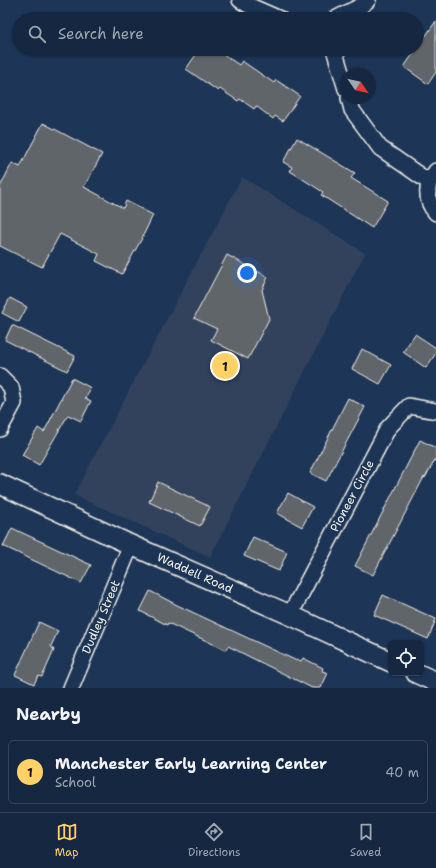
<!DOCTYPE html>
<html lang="en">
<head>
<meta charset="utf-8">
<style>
  :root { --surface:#162841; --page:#1f3048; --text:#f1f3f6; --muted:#9ea6b1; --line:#35445a; --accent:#ffd166 }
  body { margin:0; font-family:"Shantell Sans",sans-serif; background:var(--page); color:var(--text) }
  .controls { position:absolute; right:12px; bottom:12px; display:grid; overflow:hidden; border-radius:6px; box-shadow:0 1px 3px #0004 }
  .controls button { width:36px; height:36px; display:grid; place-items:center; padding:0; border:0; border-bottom:1px solid var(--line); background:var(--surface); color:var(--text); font:20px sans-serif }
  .compass { position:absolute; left:340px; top:68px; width:36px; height:36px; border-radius:50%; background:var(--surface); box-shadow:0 1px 3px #0004; rotate:124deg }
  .you { position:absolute; left:247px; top:273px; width:14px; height:14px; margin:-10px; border:3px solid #fff; border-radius:50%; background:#1a73e8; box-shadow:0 0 0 6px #1a73e833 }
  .badge { display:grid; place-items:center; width:26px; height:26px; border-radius:50%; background:var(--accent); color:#111; font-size:13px; font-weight:700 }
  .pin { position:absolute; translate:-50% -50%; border:2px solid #fff; box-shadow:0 1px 4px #0006 }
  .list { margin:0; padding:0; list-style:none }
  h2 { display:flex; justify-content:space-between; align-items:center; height:52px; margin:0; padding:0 16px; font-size:17px }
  h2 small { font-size:13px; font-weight:400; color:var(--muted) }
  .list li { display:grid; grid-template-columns:26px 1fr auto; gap:12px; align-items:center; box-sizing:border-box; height:64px; margin:0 8px 8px; padding:0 8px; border:1px solid var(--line); border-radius:6px }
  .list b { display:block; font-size:15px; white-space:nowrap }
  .list p { margin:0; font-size:13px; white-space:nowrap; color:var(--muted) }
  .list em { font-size:13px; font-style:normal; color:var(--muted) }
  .icon { flex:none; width:22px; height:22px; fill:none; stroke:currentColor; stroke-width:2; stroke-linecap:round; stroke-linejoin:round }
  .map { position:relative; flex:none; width:436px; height:688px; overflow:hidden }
  .search { position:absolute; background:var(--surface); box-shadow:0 1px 3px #0004; left:12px; right:12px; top:12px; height:44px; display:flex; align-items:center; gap:10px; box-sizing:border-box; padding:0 14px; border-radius:22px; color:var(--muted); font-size:15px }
  .sheet { height:124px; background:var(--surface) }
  nav { display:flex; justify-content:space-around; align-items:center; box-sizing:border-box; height:56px; border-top:1px solid var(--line); background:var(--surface); font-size:11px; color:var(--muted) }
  nav a { display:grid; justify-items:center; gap:2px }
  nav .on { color:var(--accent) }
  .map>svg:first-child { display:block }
  .built { fill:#31435d }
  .building { fill:#60656b; stroke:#f4f1e8 }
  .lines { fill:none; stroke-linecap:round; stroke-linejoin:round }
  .minor-casing { stroke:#f4f1e8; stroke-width:18 }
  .tertiary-casing { stroke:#f4f1e8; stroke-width:22 }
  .minor { stroke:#1d3557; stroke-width:15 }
  .tertiary { stroke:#1d3557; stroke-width:19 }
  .labels { text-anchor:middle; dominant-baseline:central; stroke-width:3; stroke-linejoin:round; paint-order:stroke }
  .street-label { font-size:12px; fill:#f4f1e8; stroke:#1d3557 }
</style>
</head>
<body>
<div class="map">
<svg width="436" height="688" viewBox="0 0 436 688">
  <rect width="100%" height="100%" fill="#1d3557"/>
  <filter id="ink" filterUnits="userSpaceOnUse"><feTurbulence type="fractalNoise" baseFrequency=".025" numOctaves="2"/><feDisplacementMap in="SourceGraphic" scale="8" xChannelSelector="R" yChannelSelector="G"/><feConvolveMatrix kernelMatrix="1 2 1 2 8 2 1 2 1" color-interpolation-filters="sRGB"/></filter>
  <g filter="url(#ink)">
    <path class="built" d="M242,177L365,253L210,557L74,495Z"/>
    <g class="building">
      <path d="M436,21V72L428,84L404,67Z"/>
      <path d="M200,49H216L239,65L242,61L274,83L276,80L300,96L283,121L275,116L273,119L256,106L254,109L240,99L238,101L220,89L218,91L186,69Z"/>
      <path d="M43,123L102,154L84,187L123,208L126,201L153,215L141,240L122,274L96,261L99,254L60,234L42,267L0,246V187L12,163L20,167Z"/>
      <path d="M297,138L355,173L351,178L388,201L372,228L321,195L323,192L290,171L292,167L283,162Z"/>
      <path d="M227,255L268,277L262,290L269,319L248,359L211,340L217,329L194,318Z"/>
      <path d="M10,298L27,307L19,322L2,313Z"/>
      <path d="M12,325L75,356L67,371L5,340Z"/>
      <path d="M415,334L436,348V353L426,368L403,352Z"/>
      <path d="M362,349L391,365L380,384L352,369Z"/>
      <path d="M72,378L91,388L85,398L91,401L81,421L68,415L39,465L22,455L38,428L44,432Z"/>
      <path d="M348,398L365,407L326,481L310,473Z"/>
      <path d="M420,440L436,448V458L425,478L424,477L373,575L355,566Z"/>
      <path d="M158,482L210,507L200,526L149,502Z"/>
      <path d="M288,493L313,507L302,527L277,513Z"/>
      <path d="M12,528L91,565L81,583L3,546Z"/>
      <path d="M253,537L287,552L279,571L244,556Z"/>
      <path d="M150,591L177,605L297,661L298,660L301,661L303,658L323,668L322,671L328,673L321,688H312L228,646L226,650L168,623L167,625L140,611Z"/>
      <path d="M383,595L436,619L428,639L374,615Z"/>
      <path d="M39,622L58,631L51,646L54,650L48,664L42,677L38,676L34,684L15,675Z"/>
    </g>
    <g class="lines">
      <defs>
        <g id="minor">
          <path d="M240,0L248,5L280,19"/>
          <path d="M335,19L361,6L368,0"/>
          <path d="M334,49L346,89"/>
          <path d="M349,98L352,110L380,148L429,182"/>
          <path d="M436,171C425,184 425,201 436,213"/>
          <path d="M0,376L11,387L14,403L0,429"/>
          <path d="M290,615L388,428L409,406L436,411"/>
          <path d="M71,688L131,545"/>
        </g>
        <g id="tertiary">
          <path d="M0,484L131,545L290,615L391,662"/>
          <path d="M416,673L436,682"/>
        </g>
      </defs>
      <use href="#minor" class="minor-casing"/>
      <use href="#tertiary" class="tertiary-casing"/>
      <use href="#minor" class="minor"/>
      <use href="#tertiary" class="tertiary"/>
    </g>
  </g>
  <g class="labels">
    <g class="street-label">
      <text transform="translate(352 496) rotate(-62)">Pioneer Circle</text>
      <text transform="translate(195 573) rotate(24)">Waddell Road</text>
      <text transform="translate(101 617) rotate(-67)">Dudley Street</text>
    </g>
  </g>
</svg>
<div class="controls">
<button><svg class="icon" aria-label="locate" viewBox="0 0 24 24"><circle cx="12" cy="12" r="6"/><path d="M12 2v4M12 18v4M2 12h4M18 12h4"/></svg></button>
</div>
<svg class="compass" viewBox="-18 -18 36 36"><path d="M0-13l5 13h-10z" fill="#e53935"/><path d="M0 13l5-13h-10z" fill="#9ea6b1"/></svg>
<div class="you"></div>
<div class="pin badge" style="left:225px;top:366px">1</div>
<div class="search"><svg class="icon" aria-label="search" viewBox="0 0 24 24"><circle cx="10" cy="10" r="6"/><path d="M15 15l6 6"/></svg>Search here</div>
</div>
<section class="sheet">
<h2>Nearby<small></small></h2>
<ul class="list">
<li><span class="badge">1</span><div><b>Manchester Early Learning Center</b><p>School</p></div><em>40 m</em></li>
</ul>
</section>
<nav>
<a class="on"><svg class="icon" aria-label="map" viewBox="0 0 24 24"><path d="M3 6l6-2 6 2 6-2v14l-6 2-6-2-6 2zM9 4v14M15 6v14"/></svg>Map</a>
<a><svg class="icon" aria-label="directions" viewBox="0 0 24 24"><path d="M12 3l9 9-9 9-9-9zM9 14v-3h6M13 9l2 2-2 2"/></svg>Directions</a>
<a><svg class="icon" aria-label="saved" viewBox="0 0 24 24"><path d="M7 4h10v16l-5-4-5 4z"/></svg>Saved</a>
</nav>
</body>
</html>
